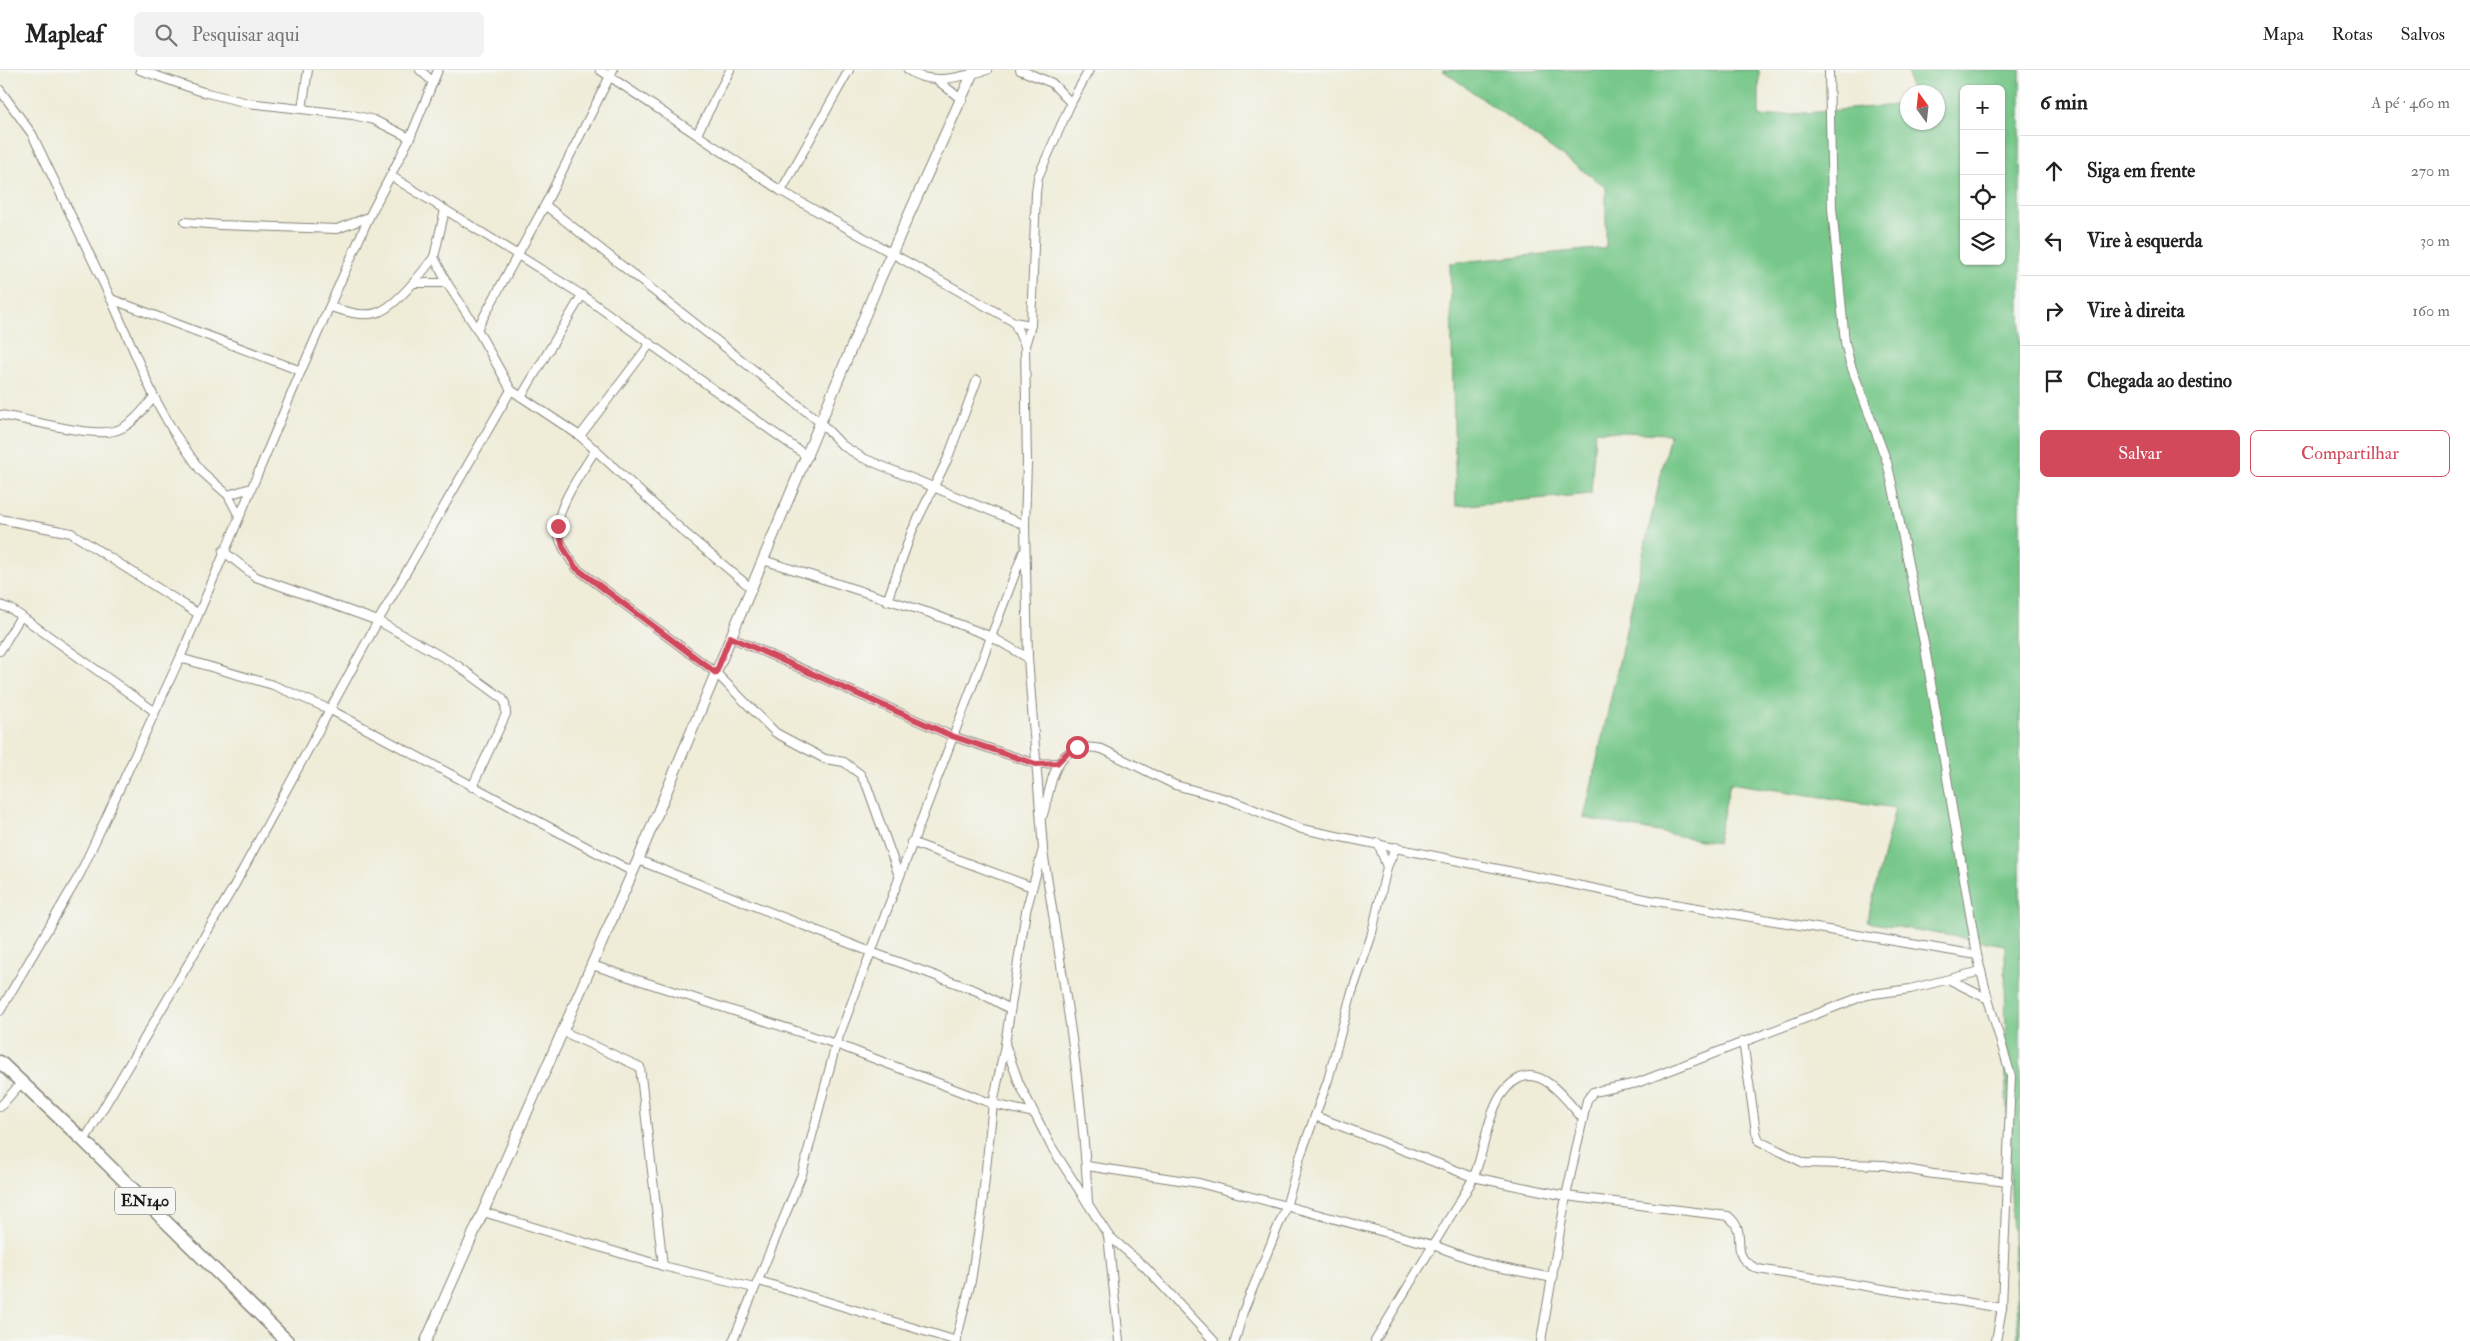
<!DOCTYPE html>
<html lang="pt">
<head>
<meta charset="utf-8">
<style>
  :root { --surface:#fff; --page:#f2f2f2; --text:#222; --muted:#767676; --line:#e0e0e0; --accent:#d1495b }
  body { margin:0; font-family:"IM FELL Double Pica",serif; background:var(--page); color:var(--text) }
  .controls { position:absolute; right:15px; top:15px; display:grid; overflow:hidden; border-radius:8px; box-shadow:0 1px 4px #0004 }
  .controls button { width:45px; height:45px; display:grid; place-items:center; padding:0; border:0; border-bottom:1px solid var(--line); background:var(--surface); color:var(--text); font:25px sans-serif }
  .compass { position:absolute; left:1900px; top:15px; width:45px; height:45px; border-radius:50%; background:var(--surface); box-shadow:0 1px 4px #0004; rotate:345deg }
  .stop { position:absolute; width:15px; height:15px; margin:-11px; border:4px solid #d1495b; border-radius:50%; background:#fff }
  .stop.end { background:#d1495b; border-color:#fff; box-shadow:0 1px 5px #0008 }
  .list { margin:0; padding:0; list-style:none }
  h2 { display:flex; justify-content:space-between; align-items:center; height:65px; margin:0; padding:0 20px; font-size:21px }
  h2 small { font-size:16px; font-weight:400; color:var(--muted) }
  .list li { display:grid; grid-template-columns:32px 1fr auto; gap:15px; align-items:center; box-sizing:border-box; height:70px; padding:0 20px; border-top:1px solid var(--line) }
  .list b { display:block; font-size:19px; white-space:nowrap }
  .list em { font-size:16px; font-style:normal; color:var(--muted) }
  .actions { display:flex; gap:10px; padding:15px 20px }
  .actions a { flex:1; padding:11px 0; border:1px solid var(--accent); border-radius:8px; text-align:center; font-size:18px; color:var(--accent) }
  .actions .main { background:var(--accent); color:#fff }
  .icon { flex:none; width:28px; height:28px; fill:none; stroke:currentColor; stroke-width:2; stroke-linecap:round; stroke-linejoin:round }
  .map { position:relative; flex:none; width:2020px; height:1271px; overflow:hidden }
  header { display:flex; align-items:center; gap:30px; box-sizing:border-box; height:70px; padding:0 25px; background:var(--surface); border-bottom:1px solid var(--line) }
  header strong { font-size:24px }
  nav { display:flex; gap:28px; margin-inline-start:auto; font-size:18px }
  .search { width:350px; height:45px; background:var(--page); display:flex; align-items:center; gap:12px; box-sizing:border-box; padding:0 18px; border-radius:8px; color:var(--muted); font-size:19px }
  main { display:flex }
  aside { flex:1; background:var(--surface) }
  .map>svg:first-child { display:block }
  .green { fill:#76c789; stroke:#497252; fill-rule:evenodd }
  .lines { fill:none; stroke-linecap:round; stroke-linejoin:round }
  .minor-casing { stroke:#86847a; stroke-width:10 }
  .tertiary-casing { stroke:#86847a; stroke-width:12 }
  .primary-casing { stroke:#86847a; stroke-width:15 }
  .minor { stroke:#fff; stroke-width:8 }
  .tertiary { stroke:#fff; stroke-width:10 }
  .primary { stroke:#fff; stroke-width:12 }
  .route { stroke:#d1495b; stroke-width:6 }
  .labels { text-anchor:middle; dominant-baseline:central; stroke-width:4; stroke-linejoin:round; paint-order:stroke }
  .shield { fill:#f6f6f2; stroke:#5d5d5c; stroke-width:1 }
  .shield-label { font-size:16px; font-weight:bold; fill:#1c1c1c }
</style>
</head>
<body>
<header>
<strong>Mapleaf</strong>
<div class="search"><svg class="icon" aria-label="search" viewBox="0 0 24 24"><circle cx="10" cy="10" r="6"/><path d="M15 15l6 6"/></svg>Pesquisar aqui</div>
<nav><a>Mapa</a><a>Rotas</a><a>Salvos</a></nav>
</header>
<main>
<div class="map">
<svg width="2020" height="1271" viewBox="0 0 2020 1271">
  <rect width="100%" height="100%" fill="#f6f6f2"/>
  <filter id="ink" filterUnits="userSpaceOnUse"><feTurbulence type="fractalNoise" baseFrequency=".02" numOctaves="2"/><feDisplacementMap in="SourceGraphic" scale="10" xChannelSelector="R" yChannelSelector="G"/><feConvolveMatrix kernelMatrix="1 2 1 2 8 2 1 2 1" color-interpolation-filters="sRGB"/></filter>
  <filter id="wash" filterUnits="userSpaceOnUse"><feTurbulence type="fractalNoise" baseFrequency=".0096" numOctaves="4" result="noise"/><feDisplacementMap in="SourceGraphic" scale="20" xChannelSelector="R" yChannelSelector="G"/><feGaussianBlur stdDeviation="1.12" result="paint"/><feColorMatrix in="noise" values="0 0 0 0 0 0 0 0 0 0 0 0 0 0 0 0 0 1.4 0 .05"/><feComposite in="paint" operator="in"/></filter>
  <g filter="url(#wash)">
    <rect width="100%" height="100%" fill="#efecd8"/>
    <path class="green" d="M1442,0H1759V47L1907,34L1908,52H1938V22H1911L1908,0H2020V1271H2015L2018,1266L2006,1022L2005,875L1867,852L1895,738L1730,713L1717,773L1584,748L1670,364L1595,361L1591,424L1456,436L1450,193L1606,178V117ZM1964,19H2001V191H1964Z"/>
  </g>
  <g filter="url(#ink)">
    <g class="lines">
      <defs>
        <g id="minor">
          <path d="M140,0L203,22L248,33L353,45L374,50L410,68"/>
          <path d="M420,0L433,12"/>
          <path d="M600,0L781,121L1014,252L1031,255"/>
          <path d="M908,0C931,17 962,6 987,0"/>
          <path d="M1020,0L1052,13L1071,33"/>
          <path d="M1829,0L1832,138L1845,272L1850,293L1887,392L1893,418L1925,578L1977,885L1988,929L2011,1006L2002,1238L1996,1271"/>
          <path d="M936,9L962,30"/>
          <path d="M0,20L32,64L111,229L154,327L173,361L201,401L228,425L239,446"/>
          <path d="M302,39L308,0"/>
          <path d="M697,64L730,0"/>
          <path d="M391,106L582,225L808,387"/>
          <path d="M781,121L849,0"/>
          <path d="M545,135L821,353L842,375L863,388L1025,455L1028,588L1043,779L1026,841L1005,974L1019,1013L1051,1076L1108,1165L1145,1197L1214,1271"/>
          <path d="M445,140L434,187L447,213L477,259L511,320L580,366L684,462L751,518"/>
          <path d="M185,152L220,155L337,159L369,147"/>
          <path d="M414,213H447"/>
          <path d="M111,229L301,301"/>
          <path d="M330,237C345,241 361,247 376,243C395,238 422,203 434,187"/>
          <path d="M1014,252L1025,276"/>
          <path d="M477,259L545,135L613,0"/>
          <path d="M521,327L582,225"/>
          <path d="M0,345C28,349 89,367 114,361C131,357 143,340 154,327"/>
          <path d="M580,366L650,274"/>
          <path d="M596,379C584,399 559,432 558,456C557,471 568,486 576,498L716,603L776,663L825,689L844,692L860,704L867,716L899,806"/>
          <path d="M228,425L251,418"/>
          <path d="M0,449L71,463L197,543"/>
          <path d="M1025,455L1027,393L1025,276L1031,255L1036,123L1038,107L1071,33L1089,0"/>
          <path d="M223,481L256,507L378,551L457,595L502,628L505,633L506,644L472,717"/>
          <path d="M763,490L930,543L992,567L1028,588"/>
          <path d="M887,531L912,461L947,390L977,310"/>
          <path d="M0,535L11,539L154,641"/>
          <path d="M730,567L952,666L1036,694L1057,693"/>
          <path d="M0,581L21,546"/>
          <path d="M180,588L273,615L329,639L633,802"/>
          <path d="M1043,745C1053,710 1053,669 1102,679L1175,715L1230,730L1302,759L1650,830L1977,885"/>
          <path d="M911,772L1032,817"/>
          <path d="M1378,773L1387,797"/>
          <path d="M1043,781C1061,898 1083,1016 1088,1134"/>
          <path d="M638,790L871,882L977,921L1010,939"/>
          <path d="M592,895L836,974L993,1034L1034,1043"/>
          <path d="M1950,910L1988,929"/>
          <path d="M0,941L80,804L180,588L301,301L369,147L410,68L438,0"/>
          <path d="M562,961L640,997L663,1196"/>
          <path d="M1743,971L1756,1062L1759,1071L1804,1093L1884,1095L1933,1104L2008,1112"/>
          <path d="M0,1037L21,1013"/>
          <path d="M1315,1046L1473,1107L1566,1126L1728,1146C1752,1165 1724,1185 1758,1199L2002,1238"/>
          <path d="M84,1071L234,816L378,551L511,320"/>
          <path d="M1087,1096L1199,1113L1433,1175L1487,1195L1553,1208"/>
          <path d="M483,1142L663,1196L754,1218"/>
          <path d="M1108,1165L1119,1271"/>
          <path d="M759,1211L957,1271"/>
          <path d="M733,1271L802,1104L836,974L1023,483"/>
          <path d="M956,1271L971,1211L981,1145L993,1034L1005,975"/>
          <path d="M1235,1271L1243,1242L1286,1137L1300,1087L1328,1010L1351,925L1371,867L1387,797L1396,777"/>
          <path d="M1375,1271C1398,1233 1421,1195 1444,1157C1453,1141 1465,1125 1473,1108C1487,1080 1486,1024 1520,1008C1545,997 1569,1034 1583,1049"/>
          <path d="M1541,1271L1566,1126L1587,1030L1593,1022L1637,1013L1866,925L1910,919L1981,901"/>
        </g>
        <path id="tertiary" d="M426,1271L638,790L880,209L974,0"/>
        <path id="primary" d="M0,992L84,1071L287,1271"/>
      </defs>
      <use href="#minor" class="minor-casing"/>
      <use href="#tertiary" class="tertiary-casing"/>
      <use href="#primary" class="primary-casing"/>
      <use href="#minor" class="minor"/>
      <use href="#tertiary" class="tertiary"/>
      <use href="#primary" class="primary"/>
    </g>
  </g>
  <g class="lines" filter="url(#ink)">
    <path class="route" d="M558,456L563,477L576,498L716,603L730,567L952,666L1036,694L1057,693L1068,682L1077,677"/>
  </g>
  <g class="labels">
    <rect class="shield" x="115" y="1117.5" width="60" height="27" rx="4"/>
    <g class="shield-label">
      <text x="145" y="1131">EN140</text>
    </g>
  </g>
</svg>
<div class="controls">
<button>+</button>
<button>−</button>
<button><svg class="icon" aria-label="locate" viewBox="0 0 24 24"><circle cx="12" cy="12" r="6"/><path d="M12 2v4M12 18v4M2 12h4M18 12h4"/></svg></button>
<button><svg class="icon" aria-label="layers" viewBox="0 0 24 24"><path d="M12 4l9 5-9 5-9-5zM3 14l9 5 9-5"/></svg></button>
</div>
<svg class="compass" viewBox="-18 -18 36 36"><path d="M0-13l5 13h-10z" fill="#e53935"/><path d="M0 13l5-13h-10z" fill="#767676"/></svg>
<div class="stop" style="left:1077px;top:677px"></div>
<div class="stop end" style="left:558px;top:456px"></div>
</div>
<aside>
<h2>6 min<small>A pé · 460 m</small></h2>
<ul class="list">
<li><svg class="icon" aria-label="ahead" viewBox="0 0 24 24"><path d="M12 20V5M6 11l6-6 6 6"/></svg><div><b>Siga em frente</b></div><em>270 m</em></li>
<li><svg class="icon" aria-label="left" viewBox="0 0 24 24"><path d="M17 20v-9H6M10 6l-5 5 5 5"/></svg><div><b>Vire à esquerda</b></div><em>30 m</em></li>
<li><svg class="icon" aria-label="right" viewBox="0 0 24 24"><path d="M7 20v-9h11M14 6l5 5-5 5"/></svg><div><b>Vire à direita</b></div><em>160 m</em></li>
<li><svg class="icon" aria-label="arrive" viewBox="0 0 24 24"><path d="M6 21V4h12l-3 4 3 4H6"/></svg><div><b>Chegada ao destino</b></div></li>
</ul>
<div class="actions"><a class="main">Salvar</a><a>Compartilhar</a></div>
</aside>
</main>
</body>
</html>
